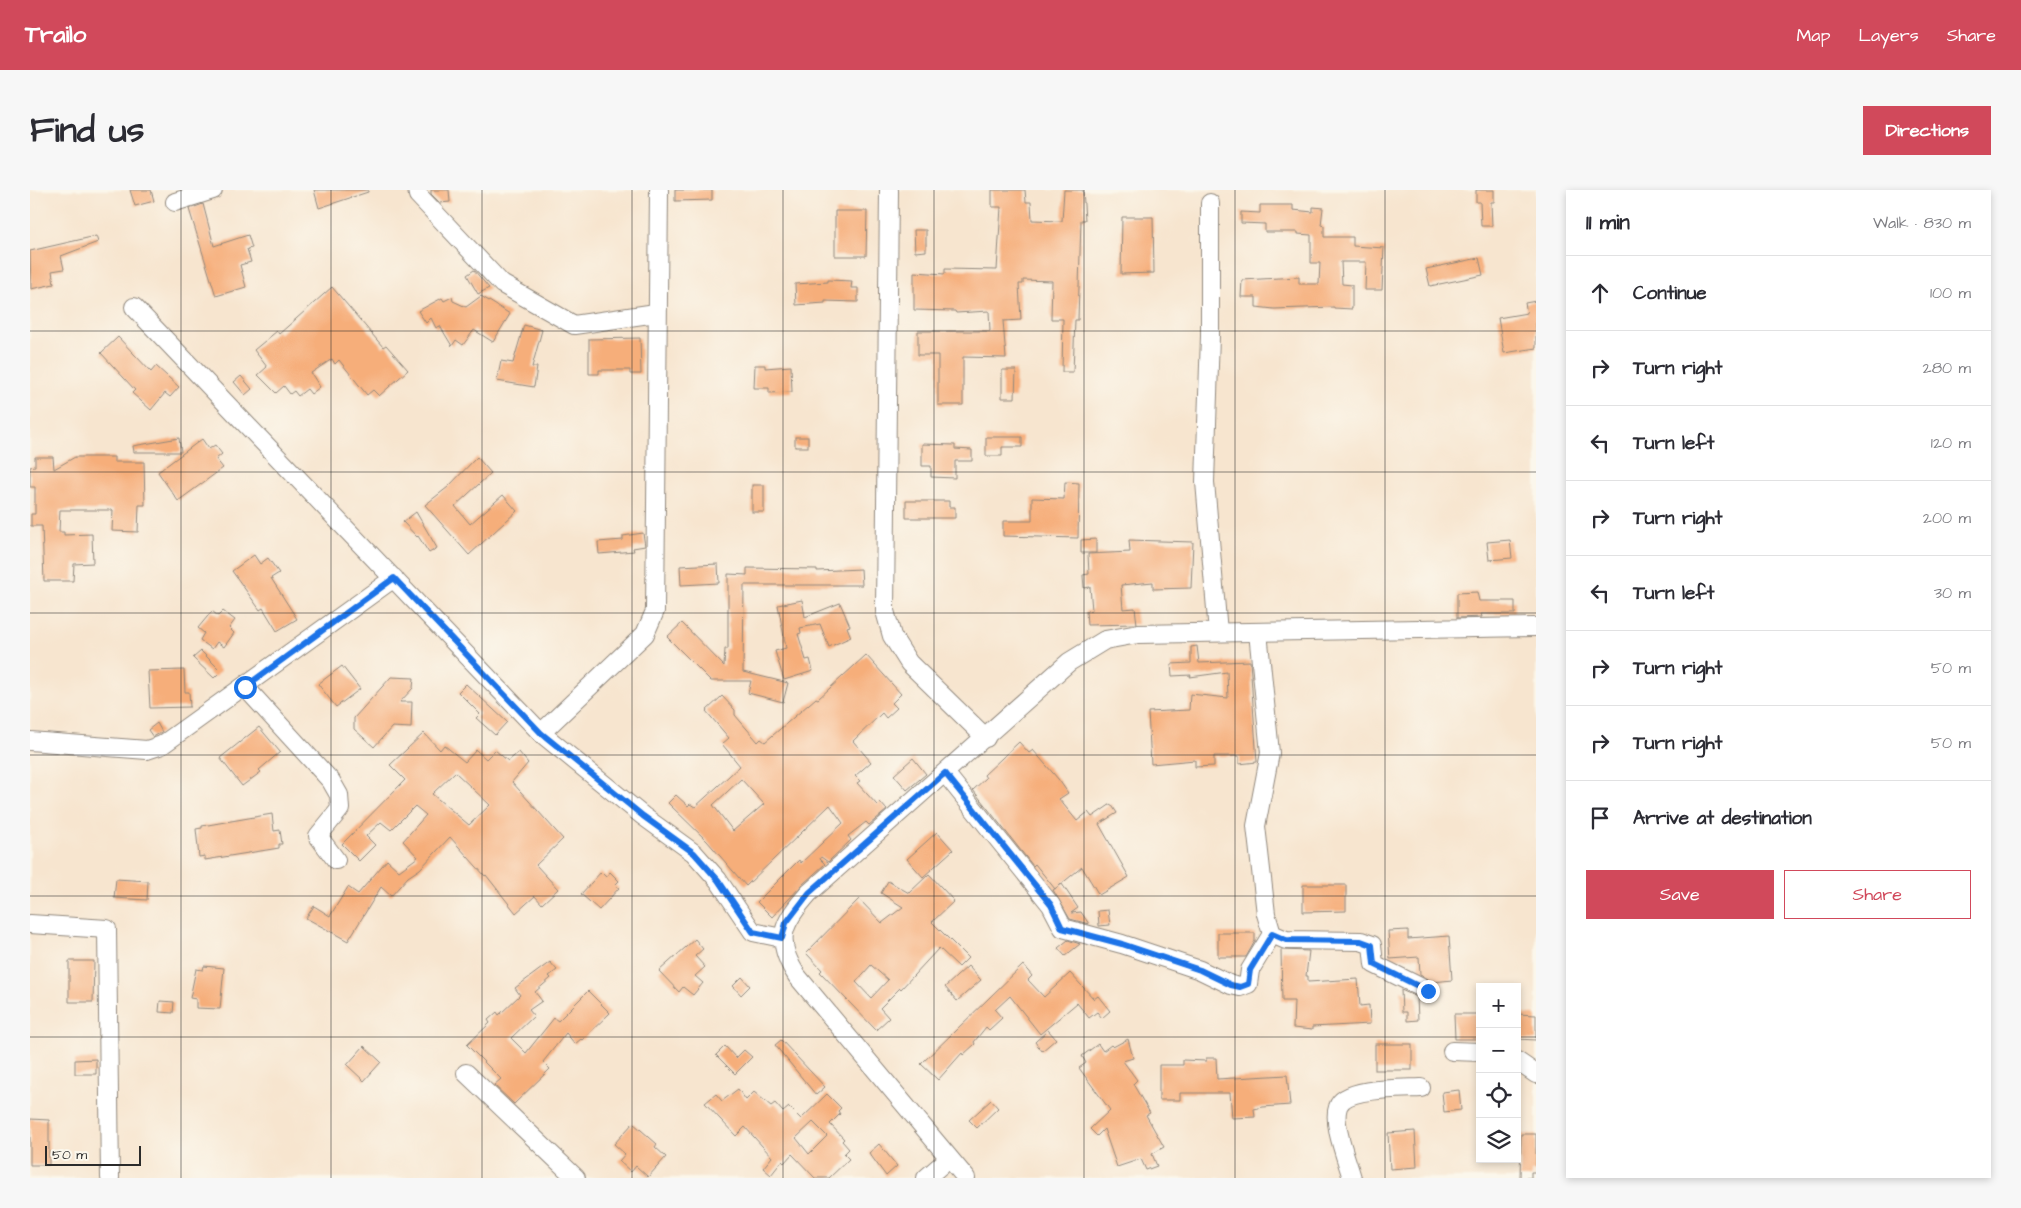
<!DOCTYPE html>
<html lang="en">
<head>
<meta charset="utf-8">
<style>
  :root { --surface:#fff; --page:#f7f7f7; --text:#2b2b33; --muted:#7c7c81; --line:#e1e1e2; --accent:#d1495b }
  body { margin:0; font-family:"Architects Daughter",sans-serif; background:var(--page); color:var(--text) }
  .controls { position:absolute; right:15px; bottom:15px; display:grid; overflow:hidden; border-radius:0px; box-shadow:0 2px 8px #0003 }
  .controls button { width:45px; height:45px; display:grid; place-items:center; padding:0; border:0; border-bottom:1px solid var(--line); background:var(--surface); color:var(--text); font:25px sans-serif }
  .scale { position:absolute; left:15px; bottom:12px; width:96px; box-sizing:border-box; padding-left:5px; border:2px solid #2b2b2b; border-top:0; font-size:14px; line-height:18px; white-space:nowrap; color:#2b2b2b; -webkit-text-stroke:4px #fbf7ec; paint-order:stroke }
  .stop { position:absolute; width:15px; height:15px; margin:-11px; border:4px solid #1a73e8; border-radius:50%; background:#fff }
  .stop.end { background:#1a73e8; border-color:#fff; box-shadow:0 1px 5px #0008 }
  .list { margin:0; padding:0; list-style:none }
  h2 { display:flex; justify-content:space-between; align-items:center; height:65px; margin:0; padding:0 20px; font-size:21px }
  h2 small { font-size:16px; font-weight:400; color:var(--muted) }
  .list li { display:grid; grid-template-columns:32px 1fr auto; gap:15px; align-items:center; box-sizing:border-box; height:75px; padding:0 20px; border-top:1px solid var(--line) }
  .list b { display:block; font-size:19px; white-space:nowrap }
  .list em { font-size:16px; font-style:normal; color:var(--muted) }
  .actions { display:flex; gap:10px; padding:15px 20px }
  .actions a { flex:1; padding:11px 0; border:1px solid var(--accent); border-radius:0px; text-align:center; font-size:18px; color:var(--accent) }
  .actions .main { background:var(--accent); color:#fff }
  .icon { flex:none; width:28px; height:28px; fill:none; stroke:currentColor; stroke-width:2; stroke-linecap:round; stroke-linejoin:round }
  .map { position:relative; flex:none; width:1506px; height:988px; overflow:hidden; border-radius:0px }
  header { display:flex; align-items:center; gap:30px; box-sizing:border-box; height:70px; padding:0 25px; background:var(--accent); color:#fff }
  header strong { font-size:24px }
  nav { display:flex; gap:28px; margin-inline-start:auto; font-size:18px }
  .intro { display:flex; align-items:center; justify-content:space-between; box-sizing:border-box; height:120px; padding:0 30px }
  h1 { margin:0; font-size:35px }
  .button { padding:12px 22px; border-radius:0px; background:var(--accent); color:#fff; font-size:18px; font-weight:700 }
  main { display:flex; gap:30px; padding:0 30px }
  aside { flex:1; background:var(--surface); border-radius:0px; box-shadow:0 2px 8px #0003 }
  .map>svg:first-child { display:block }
  .building { fill:#f6ae7a; fill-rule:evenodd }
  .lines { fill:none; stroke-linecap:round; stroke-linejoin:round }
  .minor-casing { stroke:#91887d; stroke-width:20 }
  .minor { stroke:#fff; stroke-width:18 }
  .route { stroke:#1a73e8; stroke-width:6 }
  .grid { fill:none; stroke:#2b2b2b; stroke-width:1; stroke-opacity:0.55 }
</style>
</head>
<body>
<header>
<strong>Trailo</strong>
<nav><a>Map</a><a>Layers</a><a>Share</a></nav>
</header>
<div class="intro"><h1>Find us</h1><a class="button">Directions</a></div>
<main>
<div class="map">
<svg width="1506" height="988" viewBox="0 0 1506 988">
  <rect width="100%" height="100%" fill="#fbf7ec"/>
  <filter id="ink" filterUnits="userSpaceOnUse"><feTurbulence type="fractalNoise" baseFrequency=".02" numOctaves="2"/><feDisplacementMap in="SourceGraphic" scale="10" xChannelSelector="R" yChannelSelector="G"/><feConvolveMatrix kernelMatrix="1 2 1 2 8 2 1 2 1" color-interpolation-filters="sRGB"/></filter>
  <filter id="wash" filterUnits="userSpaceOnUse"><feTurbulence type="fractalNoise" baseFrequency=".0096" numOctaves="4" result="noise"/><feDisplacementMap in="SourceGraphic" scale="20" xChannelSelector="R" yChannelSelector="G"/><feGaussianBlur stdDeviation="1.12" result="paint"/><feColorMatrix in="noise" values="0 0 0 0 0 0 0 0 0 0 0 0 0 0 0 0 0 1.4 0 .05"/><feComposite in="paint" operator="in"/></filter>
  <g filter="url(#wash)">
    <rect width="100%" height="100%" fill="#f7e5cf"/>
    <g id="blocks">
      <g class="building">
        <path d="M100,0H121L124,11L105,16Z"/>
        <path d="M284,0H338V2L289,18Z"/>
        <path d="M401,0H419L420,12L410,13L401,4Z"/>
        <path d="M645,0H682V10L645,11Z"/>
        <path d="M962,0H995L996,12H1001L1002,30L1032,31L1034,0H1053L1055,30H1051L1048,130H1045L1043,182H1032L1033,129H1021L1022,91L993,90V94H989L991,130L973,131L976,168L933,167V215H908V165H888V141H960L959,121L926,123L925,121L884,120V82L915,84V79L967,80L971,17H962Z"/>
        <path d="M1446,0H1464V12H1461L1462,36H1451L1450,12H1446Z"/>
        <path d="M173,14L184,56L218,45L222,58L217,59L221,72L210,75L216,97L186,106L159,19Z"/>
        <path d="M1230,15H1263V20L1283,22V17L1293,18L1291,35L1294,36V47H1323V56L1354,58L1352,100H1335L1336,72H1311L1312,94L1322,95V119L1304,118V117L1244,119L1226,117V107H1211L1212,90L1269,87V94H1289L1290,73H1281V45L1268,44V42H1235V34L1211,33V22L1230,23Z"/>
        <path d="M805,21H837L836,66H805Z"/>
        <path d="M1092,27H1123L1124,83L1091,84Z"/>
        <path d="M884,40H896V61L885,62Z"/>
        <path d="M66,46L68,52L31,66L34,79L22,81L24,94L1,99L0,61Z"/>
        <path d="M1449,68L1453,85L1400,96L1396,79Z"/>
        <path d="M444,80L459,98L448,104L437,85Z"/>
        <path d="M798,90L822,91L821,98H828V112L795,111V113L766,115L765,94L798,92Z"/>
        <path d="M302,97L353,157L356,155L378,180L349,206L343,200L337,205L309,170L305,174L302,169L281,183L290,197L281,204L277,199L268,206L264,201L260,204L254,196L246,203L228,185L237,177L224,160L247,141L249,144Z"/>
        <path d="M451,106L480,124L463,152L444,140L433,155L426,150L422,156L410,136L406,138L401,128L396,133L388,121L412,108L414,111L422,107L423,111L436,117Z"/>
        <path d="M1506,111V158L1474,163L1468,128L1497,123L1495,113Z"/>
        <path d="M494,135L512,140L502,177H507L504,197L467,191L471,171L483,173Z"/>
        <path d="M88,147L121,182L126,176L149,197L140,207L135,203L121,220L102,203L105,200L71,163Z"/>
        <path d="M610,148L611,184H600V180H569V184H559V149Z"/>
        <path d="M725,175H735V178L761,176L762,202L739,203V198H724Z"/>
        <path d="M972,180H986L985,208H972Z"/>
        <path d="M211,186L222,199L215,205L204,192Z"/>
        <rect x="765" y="247" width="13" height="10"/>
        <path d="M956,247H992V257H972V266H956Z"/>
        <path d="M149,248L151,262H104L103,256Z"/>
        <path d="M172,249L179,259L185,255L192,264L186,269L193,278L148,311L128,282Z"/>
        <path d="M892,254L925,255V259L942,260V271H925V288L901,287V276H892Z"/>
        <path d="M5,267H23L24,279L45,267H84V272H114L115,315H109L108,342L82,341L83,320H30L29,342H34V345L62,344L63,373L44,374L43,391H14L12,336H1V324H5V297H0V277L5,276Z"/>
        <path d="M447,267L461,283L425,316L440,334L473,305L487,321L439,365L395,315L418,297Z"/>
        <path d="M1035,292L1049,293L1048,348L973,346V331H1002V308L1034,309Z"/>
        <rect x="722" y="295" width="12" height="27"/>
        <path d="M876,311H919V317H925V328H876Z"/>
        <path d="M386,322L407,358L399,363L388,346L387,347L373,332Z"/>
        <path d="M613,343L615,356L603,358L604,361L569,364L568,352L593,350V346Z"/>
        <path d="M1066,349V363H1051V350Z"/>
        <path d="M1099,350L1163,352L1161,398L1123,399V392L1091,395L1093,419L1105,418L1107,434L1057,435L1056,421L1062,420L1060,397L1054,398L1053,385L1059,384L1058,364L1100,362Z"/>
        <path d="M1480,350L1482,368L1459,370L1457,352Z"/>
        <path d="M224,365L230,374L238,368L249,383L241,388L267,429L247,441L233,418L230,420L202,381Z"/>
        <path d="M688,374L689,393L651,395L650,376Z"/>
        <path d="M717,378L787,379V381L831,379L832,395H714L713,482L758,493L753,512L718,503L721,491H681L637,447L652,433L694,476L695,459H698V384L717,385Z"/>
        <path d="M1447,402L1449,411H1485V424H1451L1452,427L1427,428V403Z"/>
        <path d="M772,410L775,427L810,413L820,436L817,437L821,447L799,457L790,434L770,438L771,443L768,444L776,470L780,469L783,481L754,490L745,461L756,458L748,415Z"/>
        <path d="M182,421L188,426L193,421L205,430L199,438L204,443L194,457L187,452L182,459L170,450L174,443L168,438Z"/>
        <path d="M1167,456L1169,473L1220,471L1227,572L1209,574V566H1184V576L1165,577V570L1121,574L1118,522L1159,520L1160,504L1198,508L1197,482L1160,487L1161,485L1142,486L1141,474L1161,473V457Z"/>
        <path d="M171,461L191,481L184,488L163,468Z"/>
        <path d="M836,465L871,504L862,513L867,518L856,528L852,523L823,551L841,572L825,586L830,591L827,593L847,615L850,612L857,620L839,635L836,632L818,646L821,650L798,672L791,667L790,669L795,674L772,695L742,727L727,712L769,670L771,673L813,633L800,615L716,696L677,651L638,613L646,605L658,616L660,614L665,617L710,576L692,554L699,548L676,521L692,506L705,520V525L728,552L731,549L735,552L786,508L788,509ZM711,589L734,614L703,641L683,615Z"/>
        <path d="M312,476L330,499L306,517L288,494Z"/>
        <path d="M154,480L155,502H159L160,517L120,518L118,481Z"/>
        <path d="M361,487L384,488L383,498L370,512H382L381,538L362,537L344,557L324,539V528Z"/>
        <path d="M436,494L477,532L465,545L446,528L450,524L428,502Z"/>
        <path d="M127,533L132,542L123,547L118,540Z"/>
        <path d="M229,537L250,562L229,580L231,582L212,596L190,568Z"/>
        <path d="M394,543L410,560L414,555L435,572L446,560L456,569L465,560L478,571L489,562L498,573L482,592L533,649L506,675L528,699L512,714L505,706L486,723L456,685L455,686L420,647L390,679L378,687L361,706L351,697L318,751L276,728L284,716L300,726L318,697L328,704L357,670L369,681L388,667L373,651L396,625L385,616L361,640L351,632L336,646L345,655L329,671L312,654L375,590L360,575ZM425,582L460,615L439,635L402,604Z"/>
        <path d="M989,552L999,563L1003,560L1029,590L1038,603L1029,609L1047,631L1058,622L1062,627L1081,614L1087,623L1069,634L1099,687L1069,705L1052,677L1025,699L1005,674L1003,676L943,600L956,588L954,585Z"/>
        <path d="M883,568L896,584L877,600L864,585Z"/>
        <path d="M242,624L244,641L250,640L252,654H249V658L175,670V666L169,667L166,639L172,638V636Z"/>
        <path d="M907,642L923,660L893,687L877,669Z"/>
        <path d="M571,682L576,687L580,682L589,691L585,695L589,698L569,720L551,704Z"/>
        <path d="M899,684L924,711L902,732L938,768L929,777L909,758L871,799L870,798L850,818L859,828L846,840L790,782L792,780L776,763L829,709L852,733L873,717L851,703L858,691L879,703ZM841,775L858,790L841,808L826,792Z"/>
        <path d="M86,689L118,691L117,710L84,708Z"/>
        <path d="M1032,694L1048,718L1041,723L1051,722L1059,734L1040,729L1023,700Z"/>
        <path d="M1273,695H1316V721L1273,722Z"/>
        <path d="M1078,720L1080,735L1069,736L1068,721Z"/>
        <path d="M1378,740V749L1419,746L1422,790L1403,792L1390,785L1389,767L1360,769L1358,741Z"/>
        <path d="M1188,743H1225V751L1216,767H1188Z"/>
        <path d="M665,749L673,759L665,766L675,777L665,786L673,793L663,805L653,797L649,802L629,781Z"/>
        <path d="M1038,750L1050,754L1035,766L1028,758Z"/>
        <path d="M1251,760L1279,761L1276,786H1278V792L1328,789L1330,816L1339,815L1340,834L1282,837V840L1263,838L1264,811H1252Z"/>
        <path d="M39,771H64L63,812H39Z"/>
        <path d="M520,772L527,780L519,786L521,788L505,802L512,811L499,820L504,826L481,848L496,863L524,828L528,831L558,801L580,823L552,850L551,849L545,854L536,843L513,872L520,879L484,914L464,895L471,889L437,855L460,833L458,830L467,822L469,825L490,805L485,798Z"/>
        <path d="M993,775L1002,786L998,790L1014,807L1040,783L1064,809L1068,806L1080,821L1072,828L1067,822L1059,828L1047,813L1010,844L980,806L965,820L972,828L959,840L956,837L944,852L945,854L933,865L932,863L908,890L891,874Z"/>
        <path d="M174,776L194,778L190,819L166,818V809L160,808L166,779L173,780Z"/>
        <path d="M938,776L951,790L927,811L915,797Z"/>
        <path d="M712,787L720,796L711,805L703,796Z"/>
        <path d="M1371,800L1387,807L1388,830L1377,831V822H1372Z"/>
        <path d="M130,811L144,812L143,823L129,822Z"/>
        <path d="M1424,824H1450V849H1425Z"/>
        <path d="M1487,824L1506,825V850L1487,849Z"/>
        <path d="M1018,840L1026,849L1012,861L1005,852Z"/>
        <path d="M1098,849L1103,868L1093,871L1107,890L1103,894L1120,923L1116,925L1134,957L1122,964L1127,976L1116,980L1111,969L1087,977L1074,939L1067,946L1060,939L1080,920L1049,878L1056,873L1052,866L1068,854L1073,861L1081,855L1083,857Z"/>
        <path d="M751,850L795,897L786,905L745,855Z"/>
        <rect x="1345" y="854" width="37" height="26"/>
        <path d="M334,856L351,872L334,891L317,875Z"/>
        <path d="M695,856L706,868L714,860L722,867L705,884L686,865Z"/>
        <path d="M1176,868H1186L1187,889L1257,885L1260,915L1233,917L1224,919L1225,927L1202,928L1200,903H1150V910H1129V875H1153V870L1176,871Z"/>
        <path d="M66,869V884H45V870Z"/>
        <path d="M708,899L716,910L724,902L741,916L745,913L753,922L759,917L771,929L797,904L811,918L808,921L810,924L800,934L814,949L812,951L819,959L814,964L819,969L799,988H785L762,964L754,973L752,971L741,985L733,978L742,967L715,937L706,946L675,913L686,904L692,911ZM783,932L797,946L779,964L766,948Z"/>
        <path d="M1429,900L1431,920L1414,922L1412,902Z"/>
        <path d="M961,910L968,918L947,938L939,930Z"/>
        <path d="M0,929L19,930V975H0Z"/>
        <path d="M603,933L627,954L625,957L636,967L618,987L606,976L601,982L589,971L595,964L584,954Z"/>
        <path d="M1385,941L1387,977L1360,979L1358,943Z"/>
        <path d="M1491,944H1506V982H1501V988H1490Z"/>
        <path d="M849,954L867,976L856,986L839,963Z"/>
      </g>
    </g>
  </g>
  <g filter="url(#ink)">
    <use href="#blocks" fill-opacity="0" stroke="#91887d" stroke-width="1"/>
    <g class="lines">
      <defs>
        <g id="minor">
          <path d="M387,0L388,5L472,94L544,135L626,123"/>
          <path d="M859,0L855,421L862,446L879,473L956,548"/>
          <path d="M145,12L183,0"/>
          <path d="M1180,13V146L1175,292L1188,442"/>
          <path d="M104,117L511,543L613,626L664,663L688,690L723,742L752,748"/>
          <path d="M1228,442L1240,563L1226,636L1236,724L1242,744L1256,750L1331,751L1342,755L1344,774L1398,801"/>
          <path d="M215,497L301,591L309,605L310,619L288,646L306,670"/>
          <path d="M511,543L615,444L625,421L629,0"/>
          <path d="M0,551L117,560L132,555L364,388"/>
          <path d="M915,583L1021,715L1033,738L1092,754L1170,780L1201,795L1210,797L1218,794L1220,780L1242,744"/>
          <path d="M0,734L77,739L80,988"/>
          <path d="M1422,861L1450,862"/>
          <path d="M1487,871L1506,884"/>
          <path d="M436,883L546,988"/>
          <path d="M896,988L918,969"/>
          <path d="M936,988L767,786C744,750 752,733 779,703L1039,472L1075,450L1108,444L1506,437"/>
          <path d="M1322,988C1317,970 1302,934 1308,917C1314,897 1373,899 1391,898"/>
        </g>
      </defs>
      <use href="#minor" class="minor-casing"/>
      <use href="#minor" class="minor"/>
    </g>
  </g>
  <g class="lines" filter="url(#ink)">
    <path class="route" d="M215,497L364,388L511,543L613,626L664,663L688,690L723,742L752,748L756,733L779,703L915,583L1021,715L1032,738L1092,754L1170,780L1201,795L1210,797L1218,794L1220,780L1242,744L1256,750L1331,751L1342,755L1344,774L1398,801"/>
  </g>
  <path class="grid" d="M151,0V988M301,0V988M452,0V988M602,0V988M753,0V988M904,0V988M1054,0V988M1205,0V988M1355,0V988M0,141H1506M0,282H1506M0,423H1506M0,565H1506M0,706H1506M0,847H1450M1487,847H1506"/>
</svg>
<div class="controls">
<button>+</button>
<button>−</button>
<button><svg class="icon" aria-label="locate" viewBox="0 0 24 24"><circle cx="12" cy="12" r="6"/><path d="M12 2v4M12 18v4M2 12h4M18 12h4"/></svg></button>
<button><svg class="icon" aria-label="layers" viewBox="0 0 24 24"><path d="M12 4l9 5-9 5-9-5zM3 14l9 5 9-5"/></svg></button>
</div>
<div class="scale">50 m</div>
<div class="stop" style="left:215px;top:497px"></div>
<div class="stop end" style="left:1398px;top:801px"></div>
</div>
<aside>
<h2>11 min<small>Walk · 830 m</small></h2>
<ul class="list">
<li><svg class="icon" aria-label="ahead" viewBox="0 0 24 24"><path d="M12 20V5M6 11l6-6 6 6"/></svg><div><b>Continue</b></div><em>100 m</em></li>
<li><svg class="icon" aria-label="right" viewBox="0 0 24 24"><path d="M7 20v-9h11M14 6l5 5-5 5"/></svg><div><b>Turn right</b></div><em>280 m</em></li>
<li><svg class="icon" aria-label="left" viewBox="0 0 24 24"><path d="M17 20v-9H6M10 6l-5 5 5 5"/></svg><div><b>Turn left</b></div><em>120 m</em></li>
<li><svg class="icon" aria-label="right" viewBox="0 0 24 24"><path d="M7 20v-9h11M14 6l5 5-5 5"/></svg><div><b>Turn right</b></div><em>200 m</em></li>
<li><svg class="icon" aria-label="left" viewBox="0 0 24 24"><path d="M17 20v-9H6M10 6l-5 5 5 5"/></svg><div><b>Turn left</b></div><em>30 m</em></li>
<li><svg class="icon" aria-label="right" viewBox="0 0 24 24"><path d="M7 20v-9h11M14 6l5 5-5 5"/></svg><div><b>Turn right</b></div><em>50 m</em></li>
<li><svg class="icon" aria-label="right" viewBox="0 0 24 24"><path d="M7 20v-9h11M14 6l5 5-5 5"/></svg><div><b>Turn right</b></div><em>50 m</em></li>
<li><svg class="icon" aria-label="arrive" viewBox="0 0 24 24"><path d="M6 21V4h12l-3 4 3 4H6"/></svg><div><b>Arrive at destination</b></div></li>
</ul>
<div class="actions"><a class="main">Save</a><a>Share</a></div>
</aside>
</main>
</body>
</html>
